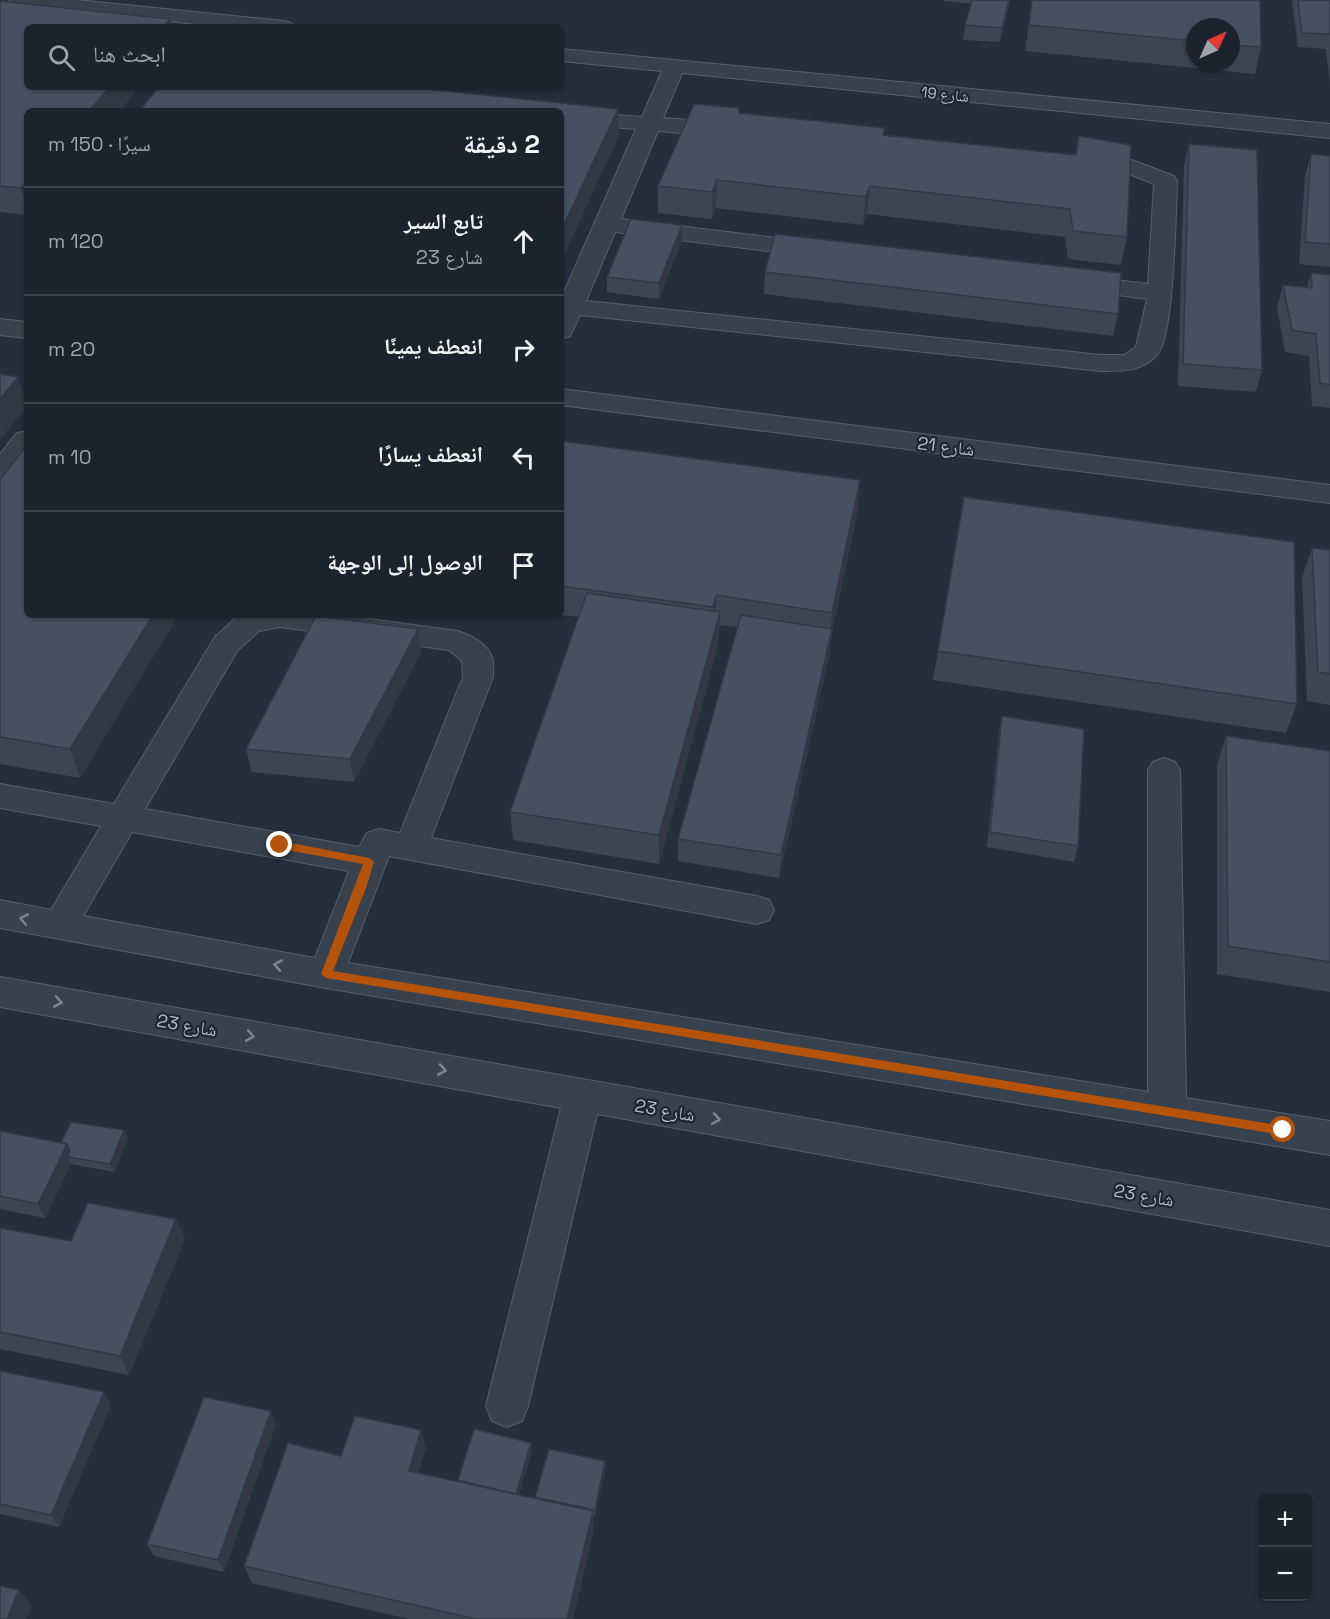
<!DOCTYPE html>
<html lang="ar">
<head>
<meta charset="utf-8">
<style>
  :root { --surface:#1b232e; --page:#282f3a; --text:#f1f3f6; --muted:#a0a4aa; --line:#39404a }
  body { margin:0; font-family:"Space Grotesk","Noto Naskh Arabic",sans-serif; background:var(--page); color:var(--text); direction:rtl }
  .controls { position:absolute; right:18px; bottom:18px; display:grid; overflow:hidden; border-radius:9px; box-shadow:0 2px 4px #0004 }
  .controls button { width:54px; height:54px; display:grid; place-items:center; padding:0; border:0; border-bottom:2px solid var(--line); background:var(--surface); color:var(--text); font:30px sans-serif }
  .compass { position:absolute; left:1186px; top:18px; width:54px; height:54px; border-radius:50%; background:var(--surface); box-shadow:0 2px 4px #0004; rotate:45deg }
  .stop { position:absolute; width:18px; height:18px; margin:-14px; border:4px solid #b45309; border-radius:50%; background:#fff }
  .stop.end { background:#b45309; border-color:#fff; box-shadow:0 2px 6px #0008 }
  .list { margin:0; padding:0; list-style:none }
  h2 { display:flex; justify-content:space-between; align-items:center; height:78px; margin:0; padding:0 24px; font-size:26px }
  h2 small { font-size:20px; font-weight:400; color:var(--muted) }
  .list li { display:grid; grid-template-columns:39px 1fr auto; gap:18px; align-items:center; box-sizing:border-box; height:108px; padding:0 24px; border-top:2px solid var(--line) }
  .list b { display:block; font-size:22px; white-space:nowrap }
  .list p { margin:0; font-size:20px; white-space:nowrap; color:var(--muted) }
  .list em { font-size:20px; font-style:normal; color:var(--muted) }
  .icon { flex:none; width:33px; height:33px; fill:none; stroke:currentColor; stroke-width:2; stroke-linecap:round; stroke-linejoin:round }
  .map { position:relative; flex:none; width:1330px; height:1619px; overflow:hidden; direction:ltr }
  .search { position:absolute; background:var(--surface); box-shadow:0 2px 4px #0004; left:24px; top:24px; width:540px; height:66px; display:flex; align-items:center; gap:15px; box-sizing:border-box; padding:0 21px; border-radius:9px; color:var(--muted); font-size:22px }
  .panel { position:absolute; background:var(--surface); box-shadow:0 2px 4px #0004; left:24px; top:108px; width:540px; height:510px; border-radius:9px; direction:rtl }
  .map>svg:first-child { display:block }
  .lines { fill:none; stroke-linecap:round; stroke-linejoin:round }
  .minor-casing { stroke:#565f6c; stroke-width:2 }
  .minor { fill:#38414e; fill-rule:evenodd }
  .wall { fill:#3b4654; fill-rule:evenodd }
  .shaded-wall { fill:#303945 }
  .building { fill:#455162; stroke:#303945; stroke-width:1.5 }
  .oneway { stroke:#7c8592 }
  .route { fill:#b45309 }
  .labels { text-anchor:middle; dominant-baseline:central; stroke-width:4.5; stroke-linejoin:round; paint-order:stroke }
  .far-street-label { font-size:15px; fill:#b4bcc9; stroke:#1d2633 }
  .street-label { font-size:18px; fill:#b4bcc9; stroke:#1d2633 }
</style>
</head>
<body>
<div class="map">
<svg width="1330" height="1619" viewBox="0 0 1330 1619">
  <rect width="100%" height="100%" fill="#242f3e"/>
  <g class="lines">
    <defs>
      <g id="minor">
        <path d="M9,0H77L284,21L291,23L294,27H225L19,6L12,4Z"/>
        <path d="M561,49L1330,124V138L682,73L663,118L730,123L738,125L741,130L738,135L730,137L658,131L621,219L816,243L824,245L828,250L824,255L816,257L615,232L586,301L1101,355H1124L1136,347L1147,299L1075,289L1066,287L1063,282L1066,277L1075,275L1148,284L1154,184L1125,172L1078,167L1075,162L1078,157L1086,155L1129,159L1174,176L1177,181C1176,211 1174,338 1157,355C1141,372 1122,371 1101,371L580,315L570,336L561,339V299L636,129L561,123V111H559H561L642,117L662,71L561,61Z"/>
        <path d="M0,319L27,322V338L0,335Z"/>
        <path d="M561,389L1330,485V503L561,405Z"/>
        <path d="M27,431V457L10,478L0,480V454L17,433Z"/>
        <path d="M239,615H340L457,631C469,634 488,644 492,657C494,663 493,671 493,677L431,838L757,896L769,900L774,910L769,920L757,924L389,856L348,963L1148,1092V770L1153,762L1164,758L1175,762L1180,770L1186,1098L1330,1121V1155L326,988L0,928V900L51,910L101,826L0,808V784L114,804L215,637ZM280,627L449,650L462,661L463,677L400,833L379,829L367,833L359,847L145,809L237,651L259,631ZM132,832L349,871L315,958L83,916Z"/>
        <path d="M0,977L1330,1210V1246L597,1114L528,1406L522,1421L507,1427L492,1421L486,1406L561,1108L0,1007Z"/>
      </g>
    </defs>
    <use href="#minor" class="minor-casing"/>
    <use href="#minor" class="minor"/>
  </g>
  <g class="wall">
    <path d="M944,0H1010L1000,42L963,40L965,25L971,4L944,1Z"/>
    <path d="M1032,0H1260L1261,47L1255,74L1025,51ZM1195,27H1231V63H1195Z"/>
    <path d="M1292,0H1330V82L1326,51V49L1298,47Z"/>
    <path d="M0,1L170,19L172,27H27L140,87L119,111H27V215L0,212Z"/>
    <path d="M739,113L884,135L1076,155L1079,136L1127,237L1121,265L1068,259L1065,237L867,214L863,225L716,208L712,219L658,213V186Z"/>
    <path d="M1189,144L1262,370L1256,392L1178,386L1184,165Z"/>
    <path d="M1311,154L1330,156V267L1299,264L1305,176Z"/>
    <path d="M682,225V240L659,299L607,292V277Z"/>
    <path d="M765,272L1118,314L1113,336L764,294Z"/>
    <path d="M1311,273L1330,275V408L1312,406L1309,356L1285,352L1277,307L1283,285L1307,287Z"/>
    <path d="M561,441L858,509L832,632L830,652L779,878L678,861V839L737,627L719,625V641L659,864L513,840L510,812L579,617L561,615Z"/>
    <path d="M0,480L80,778L0,764Z"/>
    <path d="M1312,548L1330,550V705L1307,701L1302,577Z"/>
    <path d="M938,651L1297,704L1286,733L933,680Z"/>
    <path d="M421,652L354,782L252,772L246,749Z"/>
    <path d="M1002,716L1078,846L1074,862L987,847L999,732Z"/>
    <path d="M1226,736L1330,751V992L1217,974V765Z"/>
    <path d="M0,1131L61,1143L128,1138L114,1172L71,1164L45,1218L0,1209Z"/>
    <path d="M176,1219L185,1239L129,1375L0,1349V1228L71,1241Z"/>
    <path d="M0,1371L111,1405L59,1527L0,1514Z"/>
    <path d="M271,1411L276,1424L224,1572L154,1556L147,1544Z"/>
    <path d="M426,1448L418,1473L458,1482V1480L532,1450L519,1495L535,1498L605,1461L606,1467L595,1516H593L594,1528L573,1619H409L252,1583L244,1566L341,1456Z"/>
  </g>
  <g class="shaded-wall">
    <path d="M1009,0L1008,10L1000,42L1002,28Z"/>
    <path d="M170,19L172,27H164Z"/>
    <path d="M110,87H140L119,111H89Z"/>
    <path d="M618,109L619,136L561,262V231Z"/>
    <path d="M717,180L716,208L712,219V192Z"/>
    <path d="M27,181V209L21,188Z"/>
    <path d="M870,186L867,214L863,225L866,197Z"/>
    <path d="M682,225V240L659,299V283Z"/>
    <path d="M18,377L27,406L0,440V399Z"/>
    <path d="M860,480L858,509L832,632L830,652L779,878L781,855L830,637L832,613Z"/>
    <path d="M716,595L715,624L713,636V607Z"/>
    <path d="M720,612L719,641L659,864V835Z"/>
    <path d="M153,615H179L80,778L70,749Z"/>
    <path d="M418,629L421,652L354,782L350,759Z"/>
    <path d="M124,1130L128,1138L114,1172L110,1164Z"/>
    <path d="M67,1144L74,1158L68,1157L71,1164L45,1218L38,1204Z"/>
    <path d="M176,1219L185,1239L129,1375L120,1356Z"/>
    <path d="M104,1392L111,1405L59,1527L51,1515Z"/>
    <path d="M271,1411L276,1424L224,1572L218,1560Z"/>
    <path d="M421,1430L426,1448L414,1489L409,1471Z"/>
    <path d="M531,1443L532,1450L517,1501L516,1495Z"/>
    <path d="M605,1461L606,1467L595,1516V1510Z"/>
    <path d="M593,1511L594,1528L573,1619H567Z"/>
    <path d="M19,1590L32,1606L26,1619H7Z"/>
  </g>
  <g class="building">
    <path d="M972,0H1009L1002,28L965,25Z"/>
    <path d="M1032,0H1260L1261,47L1231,45V27H1195V41L1029,25Z"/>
    <path d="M1298,0H1330V34L1302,33Z"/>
    <path d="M0,1L170,19L164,27H27V87H110L89,111H27V181L21,188L0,186Z"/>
    <path d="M159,87H409L618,109L561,231V111H139Z"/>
    <path d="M694,104L739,108V113L885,128L883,135L1076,155L1079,136L1131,145L1127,237L1073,231L1070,209L870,186L866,197L717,180L712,192L658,186Z"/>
    <path d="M1189,144L1257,150L1262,370L1183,364Z"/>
    <path d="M1311,154L1330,156V244L1305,242Z"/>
    <path d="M631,219L682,225L659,283L607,277Z"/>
    <path d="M775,234L1121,273L1118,314L765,272Z"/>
    <path d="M1311,273L1330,275V385L1320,383L1316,334L1292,330L1283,285L1312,288Z"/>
    <path d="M0,374L18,377L0,399Z"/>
    <path d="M561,441L860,480L832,613L716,595L713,607L561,586Z"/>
    <path d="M27,445V615H153L70,749L0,737V480Z"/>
    <path d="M964,497L1294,542L1297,704L938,651Z"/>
    <path d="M1312,548L1330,550V674L1318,672Z"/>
    <path d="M587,593L720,612L659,835L510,812Z"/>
    <path d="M741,615L832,629L781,855L678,839Z"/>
    <path d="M316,616L418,629L350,759L246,749Z"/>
    <path d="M1002,716L1084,729L1078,846L990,832Z"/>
    <path d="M1226,736L1330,751V962L1228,946Z"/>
    <path d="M71,1122L124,1130L110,1164L68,1157L70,1151L67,1144L61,1143Z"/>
    <path d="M0,1131L67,1144L38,1204L0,1196Z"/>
    <path d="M88,1203L176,1219L120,1356L0,1332V1228L71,1241Z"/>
    <path d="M0,1371L104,1392L51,1515L0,1504Z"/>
    <path d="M204,1397L271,1411L218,1560L147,1544Z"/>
    <path d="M355,1416L421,1430L409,1471L593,1511L567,1619H476L244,1566L288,1443L341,1456Z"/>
    <path d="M474,1429L531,1443L516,1494L458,1480Z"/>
    <path d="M549,1449L605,1461L595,1510L535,1497Z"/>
    <path d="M0,1586L19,1590L7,1619H0Z"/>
  </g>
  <defs><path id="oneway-chevron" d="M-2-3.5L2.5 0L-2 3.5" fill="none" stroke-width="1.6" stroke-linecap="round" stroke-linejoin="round" transform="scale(1.5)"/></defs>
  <g class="oneway">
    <use href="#oneway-chevron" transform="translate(24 919) rotate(-169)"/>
    <use href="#oneway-chevron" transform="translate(278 965) rotate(-170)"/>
    <use href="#oneway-chevron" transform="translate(58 1002) rotate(10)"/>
    <use href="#oneway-chevron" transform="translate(250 1036) rotate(10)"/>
    <use href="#oneway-chevron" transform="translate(442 1070) rotate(10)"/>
    <use href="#oneway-chevron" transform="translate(716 1119) rotate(10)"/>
  </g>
  <path class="route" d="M280,841L369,858L374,862L366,888L333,971L1283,1126L1289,1130L1283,1135L326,978L321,974L363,864L276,848V842Z"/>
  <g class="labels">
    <g class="far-street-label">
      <text transform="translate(945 94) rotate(6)">شارع 19</text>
    </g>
    <g class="street-label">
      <text transform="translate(946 446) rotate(7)">شارع 21</text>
      <text transform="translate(187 1025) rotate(10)">شارع 23</text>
      <text transform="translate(665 1110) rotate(10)">شارع 23</text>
      <text transform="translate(1144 1195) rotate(10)">شارع 23</text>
    </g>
  </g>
</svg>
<div class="controls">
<button>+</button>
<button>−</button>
</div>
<svg class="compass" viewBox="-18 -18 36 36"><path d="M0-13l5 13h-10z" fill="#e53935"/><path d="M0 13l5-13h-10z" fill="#a0a4aa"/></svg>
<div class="stop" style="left:1283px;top:1130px"></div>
<div class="stop end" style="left:280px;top:845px"></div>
<div class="search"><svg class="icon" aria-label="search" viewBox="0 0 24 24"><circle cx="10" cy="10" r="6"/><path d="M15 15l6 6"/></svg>ابحث هنا</div>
<section class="panel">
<h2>2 دقيقة<small>سيرًا · 150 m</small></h2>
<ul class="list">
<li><svg class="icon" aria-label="ahead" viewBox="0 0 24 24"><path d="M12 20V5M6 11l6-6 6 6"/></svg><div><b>تابع السير</b><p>شارع 23</p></div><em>120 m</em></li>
<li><svg class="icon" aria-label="right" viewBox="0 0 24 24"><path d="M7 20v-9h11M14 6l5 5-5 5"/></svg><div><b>انعطف يمينًا</b></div><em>20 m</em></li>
<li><svg class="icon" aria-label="left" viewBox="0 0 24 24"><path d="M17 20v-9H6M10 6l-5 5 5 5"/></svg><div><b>انعطف يسارًا</b></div><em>10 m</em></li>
<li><svg class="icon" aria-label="arrive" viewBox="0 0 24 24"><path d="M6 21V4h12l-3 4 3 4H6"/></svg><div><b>الوصول إلى الوجهة</b></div></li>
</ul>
</section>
</div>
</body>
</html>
